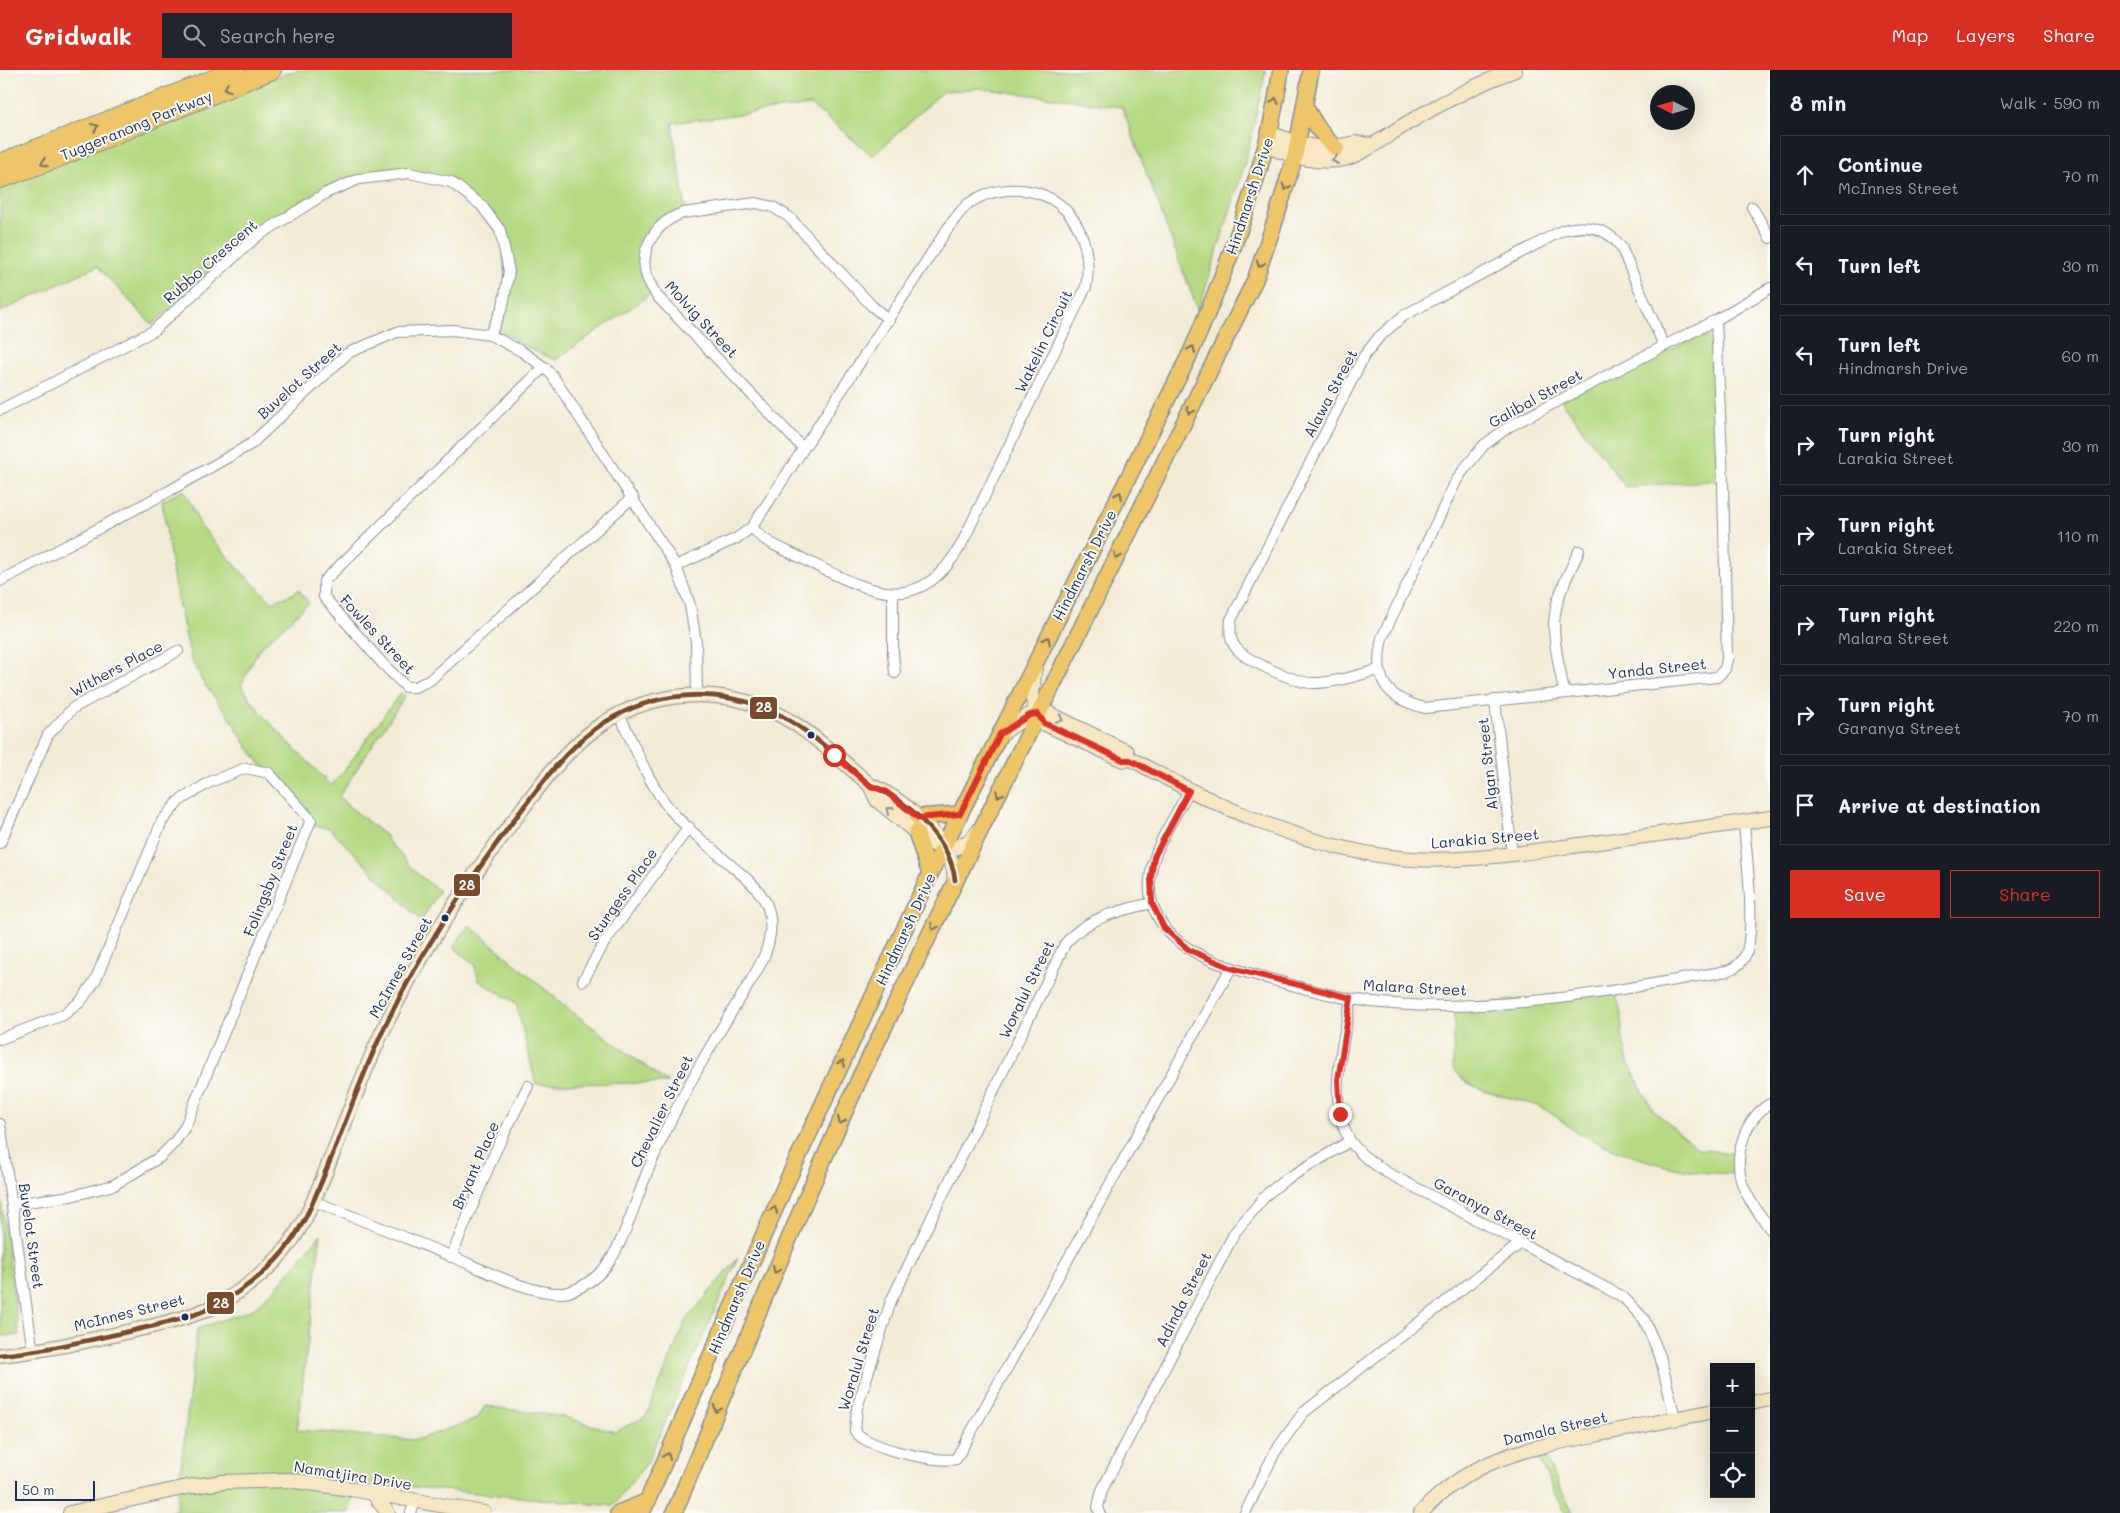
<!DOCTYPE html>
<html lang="en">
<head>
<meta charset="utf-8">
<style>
  :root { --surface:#171b24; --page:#20242c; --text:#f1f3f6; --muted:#9ea1a6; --line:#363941; --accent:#d93025 }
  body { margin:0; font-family:Mali,sans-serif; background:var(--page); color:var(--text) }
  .controls { position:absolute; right:15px; bottom:15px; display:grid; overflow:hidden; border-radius:0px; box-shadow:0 5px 20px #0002 }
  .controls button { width:45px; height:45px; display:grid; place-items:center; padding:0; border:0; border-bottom:1px solid var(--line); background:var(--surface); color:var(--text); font:25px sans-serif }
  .compass { position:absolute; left:1650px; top:15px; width:45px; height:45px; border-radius:50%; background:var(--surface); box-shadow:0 5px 20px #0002; rotate:275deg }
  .scale { position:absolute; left:15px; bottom:12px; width:80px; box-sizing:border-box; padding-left:5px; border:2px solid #1b2f5e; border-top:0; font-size:14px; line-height:18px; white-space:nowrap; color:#1b2f5e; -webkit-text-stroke:4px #fdfcf7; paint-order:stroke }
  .stop { position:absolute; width:15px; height:15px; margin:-11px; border:4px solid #d93025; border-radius:50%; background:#fff }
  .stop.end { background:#d93025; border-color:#fff; box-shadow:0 1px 5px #0008 }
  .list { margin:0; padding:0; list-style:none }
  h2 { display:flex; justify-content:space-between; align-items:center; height:65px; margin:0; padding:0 20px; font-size:21px }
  h2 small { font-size:16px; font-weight:400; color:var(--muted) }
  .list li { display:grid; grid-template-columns:32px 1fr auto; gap:15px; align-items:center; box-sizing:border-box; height:80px; margin:0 10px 10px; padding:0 10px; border:1px solid var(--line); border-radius:0px }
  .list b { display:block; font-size:19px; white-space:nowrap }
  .list p { margin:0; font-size:16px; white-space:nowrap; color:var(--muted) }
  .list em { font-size:16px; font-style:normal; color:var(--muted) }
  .actions { display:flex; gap:10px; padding:15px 20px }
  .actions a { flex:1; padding:11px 0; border:1px solid var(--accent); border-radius:0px; text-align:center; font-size:18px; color:var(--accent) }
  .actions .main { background:var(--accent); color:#fff }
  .icon { flex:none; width:28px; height:28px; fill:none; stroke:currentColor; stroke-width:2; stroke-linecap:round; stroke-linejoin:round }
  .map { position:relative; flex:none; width:1770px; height:1443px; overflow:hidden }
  header { display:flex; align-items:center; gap:30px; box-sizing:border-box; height:70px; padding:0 25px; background:var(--accent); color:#fff }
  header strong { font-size:24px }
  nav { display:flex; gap:28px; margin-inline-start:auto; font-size:18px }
  .search { width:350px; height:45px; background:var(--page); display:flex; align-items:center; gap:12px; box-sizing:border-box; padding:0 18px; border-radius:0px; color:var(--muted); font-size:19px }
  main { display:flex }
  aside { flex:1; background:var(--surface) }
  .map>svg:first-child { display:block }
  .green { fill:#b5d982; stroke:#688470 }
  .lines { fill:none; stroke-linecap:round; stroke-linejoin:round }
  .street-casing { stroke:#868e9a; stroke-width:12 }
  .secondary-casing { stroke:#868e9a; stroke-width:16 }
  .primary-casing { stroke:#868e9a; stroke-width:18 }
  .highway-casing { stroke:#868e9a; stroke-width:20 }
  .street { stroke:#fff; stroke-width:10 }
  .secondary { stroke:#f7e8c3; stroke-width:14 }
  .primary { stroke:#ecc569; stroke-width:15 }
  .highway { stroke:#ecc569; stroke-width:18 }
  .bus-1-casing { stroke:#fdfcf7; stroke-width:9 }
  .bus-1 { stroke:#7a4b2a; stroke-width:5 }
  .oneway { stroke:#797263 }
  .oneway2 { stroke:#898c90 }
  .route { stroke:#d93025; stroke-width:6 }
  .bus-dot { fill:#1b2f5e; stroke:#fdfcf7; stroke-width:2 }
  .labels { text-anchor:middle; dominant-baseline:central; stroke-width:4; stroke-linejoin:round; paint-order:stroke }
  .street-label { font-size:15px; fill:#1b2f5e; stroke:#fdfcf7 }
  .line-badge { stroke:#fdfcf7; stroke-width:2 }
  .badge-label { font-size:14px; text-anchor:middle; font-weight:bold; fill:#fff }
</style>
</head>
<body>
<header>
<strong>Gridwalk</strong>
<div class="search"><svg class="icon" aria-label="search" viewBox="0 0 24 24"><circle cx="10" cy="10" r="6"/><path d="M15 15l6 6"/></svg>Search here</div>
<nav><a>Map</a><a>Layers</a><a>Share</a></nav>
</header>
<main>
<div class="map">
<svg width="1770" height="1443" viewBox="0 0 1770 1443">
  <rect width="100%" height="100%" fill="#fdfcf7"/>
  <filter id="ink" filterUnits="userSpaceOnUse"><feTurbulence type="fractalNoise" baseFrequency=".02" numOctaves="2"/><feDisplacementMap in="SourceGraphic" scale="10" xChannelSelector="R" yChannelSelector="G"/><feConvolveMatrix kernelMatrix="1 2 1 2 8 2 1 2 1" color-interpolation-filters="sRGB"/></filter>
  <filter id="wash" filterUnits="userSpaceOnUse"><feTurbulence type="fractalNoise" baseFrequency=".0096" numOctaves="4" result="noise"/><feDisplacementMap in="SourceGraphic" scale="20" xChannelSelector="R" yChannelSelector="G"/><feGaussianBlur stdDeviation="1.12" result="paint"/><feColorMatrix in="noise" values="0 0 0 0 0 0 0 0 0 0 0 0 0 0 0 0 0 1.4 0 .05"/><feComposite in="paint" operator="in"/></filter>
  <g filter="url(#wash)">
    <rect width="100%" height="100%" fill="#f2ecd7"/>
    <g class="green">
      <path d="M296,0H1266L1244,97L1198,241L1122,37L978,18L942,22L873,86L811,35L672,53L686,142L653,164L638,191L651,224L555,290L528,278L498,259L507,236L502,158L452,109L359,106L322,119L255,160L152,255L97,196L0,242V114Z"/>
      <path d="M1709,267L1715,275L1721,410L1625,417L1561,330L1695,268Z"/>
      <path d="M184,420L201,456L238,498L272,532L293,524L298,519L309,533L259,579L241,615C265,654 301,682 331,716L347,697L400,623L405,626L339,726L346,734L386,766C389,775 396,778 401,785C411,800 425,810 439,821L421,851L329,758L313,756L307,738L279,705L261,695L247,676L231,649L204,614L191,589L175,518L162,431Z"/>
      <path d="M469,855L571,941L668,1013L536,1014L516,933L479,911L474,894L453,877Z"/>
      <path d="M1615,920L1621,944L1623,970L1628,992L1653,1040L1698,1079L1740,1084L1739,1104C1726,1103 1711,1104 1698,1102C1662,1098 1607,1079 1575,1061C1565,1054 1555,1045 1544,1039C1519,1027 1465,1023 1453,998L1454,936Z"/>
      <path d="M0,1120L19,1265L0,1266Z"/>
      <path d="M321,1164L297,1360L416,1370L477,1349L485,1336L565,1347L615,1362L646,1346L687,1249L738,1188L647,1393L613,1436L360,1412L348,1443H165L176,1440L197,1259L253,1239L275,1219Z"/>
      <path d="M1536,1383H1543L1573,1443H1565Z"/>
    </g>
  </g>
  <g filter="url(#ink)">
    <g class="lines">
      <defs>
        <g id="street">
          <path d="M1752,137L1770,168"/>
          <path d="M1716,250L1723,413L1727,589L1725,599L1717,607L1425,638C1384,628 1373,608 1382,568L1456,411L1465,398L1484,375L1510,356L1664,276L1716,250L1770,218"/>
          <path d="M544,297L324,511V527L382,593L406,617H415L430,610L633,427"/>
          <path d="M0,340L153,261L256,167L326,123L359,109L409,103L451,112L481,135L500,160L509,201L503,236L490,265"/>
          <path d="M803,378L657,226C653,219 648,212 646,204C639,177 658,151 683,143L756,133L773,137L789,147L872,236L889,250"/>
          <path d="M676,496L737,468L752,457C764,474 789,481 807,491C868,521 918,550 961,475L1086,217C1095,165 1065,115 1007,120C994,121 979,126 968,134C960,141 954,150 948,158L752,457"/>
          <path d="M0,511L169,421L251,374L348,283L397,262L453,260L490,265L521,281L544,297L552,305L676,496L690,535L696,572L697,624"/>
          <path d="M893,523V584L895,603"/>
          <path d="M1378,600C1358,605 1335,613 1314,613C1298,614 1247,591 1237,579C1229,571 1230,560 1231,550L1364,286L1379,267L1403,246L1563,160C1585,154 1607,157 1621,177L1664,276"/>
          <path d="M1564,623C1560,596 1550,565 1556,538C1560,518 1571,499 1579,481"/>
          <path d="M1495,630L1512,784"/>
          <path d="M1189,721C1171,754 1141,793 1152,833C1165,878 1216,894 1256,905C1287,914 1319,923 1351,929C1473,949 1607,922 1727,901C1736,898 1742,893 1746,884C1756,858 1746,782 1744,752"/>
          <path d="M0,773L48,665L73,638L178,581"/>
          <path d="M1152,833C1120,841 1086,847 1065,874L891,1231L857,1338L855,1361C866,1378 935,1393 956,1389L1231,898"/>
          <path d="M583,911L604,873L689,757"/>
          <path d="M1351,929C1344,971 1325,1033 1351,1072C1360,1085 1373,1093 1386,1102L1623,1227L1644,1249L1660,1286L1675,1348"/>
          <path d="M0,969L63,945L80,932L95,911L162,751L179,731L210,712L246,698L269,703L311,750L185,1057L174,1073L160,1087L114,1115L71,1126L13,1134"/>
          <path d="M1770,1034C1745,1048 1733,1085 1742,1113C1747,1129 1760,1144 1770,1159"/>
          <path d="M0,1054L33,1282"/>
          <path d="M313,1131C360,1149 406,1168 453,1187C482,1199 531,1225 563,1223C579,1221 597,1208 607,1195C625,1171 638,1122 651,1093C676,1035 707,980 741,927C757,901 776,875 769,842C764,820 742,805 726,791C707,774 685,758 669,738C648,713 634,674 619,644"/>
          <path d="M451,1187L495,1082L528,1016"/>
          <path d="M411,1443L415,1431"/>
          <path d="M1100,1443L1098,1437L1102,1420L1235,1162L1267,1124L1285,1110L1350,1071"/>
          <path d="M1245,1443L1275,1382L1303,1343L1521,1173"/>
        </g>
        <g id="secondary">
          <path d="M1269,63L1298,73L1325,79L1355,73L1372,75"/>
          <path d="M1266,76C1292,85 1316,95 1344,89C1362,85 1389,64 1406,54C1441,33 1477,14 1515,0"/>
          <path d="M1035,595L1032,625L1034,634L1043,653L1123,690L1131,689C1214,735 1302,777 1399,788C1459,794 1520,783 1579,775C1643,766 1707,758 1770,748"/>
          <path d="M1001,664L1029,645L1048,643L1127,682"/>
          <path d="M870,715L877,730L928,772L943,777L955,778L971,770L980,759"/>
          <path d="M0,1285C41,1281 81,1272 122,1263C152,1256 195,1248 222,1232C241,1221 261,1206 276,1190C302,1163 315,1128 329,1093C346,1051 361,1008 380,967C416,888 465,815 517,746C540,715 564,682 595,659C643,624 704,616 760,636C800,650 838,688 870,715C900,727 945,765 953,797C955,802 954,808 955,813"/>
          <path d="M1751,1333L1770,1329"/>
          <path d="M372,1422L388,1443"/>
          <path d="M70,1443L187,1417L223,1412L288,1410L351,1419L484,1443"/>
          <path d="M1421,1443C1472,1386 1534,1377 1605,1363C1642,1356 1678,1348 1714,1341"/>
        </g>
        <g id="primary">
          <path d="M1305,36C1314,53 1322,66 1336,78"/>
          <path d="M918,747L960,744"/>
          <path d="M916,762L930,804"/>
          <path d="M618,1443L648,1431"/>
          <path d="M642,1443L788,1109L930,804L1191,282C1220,214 1247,146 1266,75C1273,50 1277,25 1281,0"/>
          <path d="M674,1443L805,1131L862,1003L981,759L1255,210L1276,148L1295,86L1311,0"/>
        </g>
        <g id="highway">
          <path d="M0,93L236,0"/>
          <path d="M0,109L53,90L272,0"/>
        </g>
      </defs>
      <use href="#street" class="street-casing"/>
      <use href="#secondary" class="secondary-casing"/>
      <use href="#primary" class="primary-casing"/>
      <use href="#highway" class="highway-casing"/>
      <use href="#street" class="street"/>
      <use href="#secondary" class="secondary"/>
      <use href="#primary" class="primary"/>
      <use href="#highway" class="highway"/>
      <defs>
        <path id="bus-1" d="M0,1285C41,1281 81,1272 122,1263C152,1256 195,1248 222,1232C241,1221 261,1206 276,1190C302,1163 315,1128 329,1093C346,1051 361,1008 380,967C416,888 465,815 517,746C540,715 564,682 595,659C643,624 704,616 760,636C800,650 838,688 870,715C906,729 951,770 955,810"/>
      </defs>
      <use href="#bus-1" class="bus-1-casing"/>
      <use href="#bus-1" class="bus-1"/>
    </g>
    <defs><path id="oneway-chevron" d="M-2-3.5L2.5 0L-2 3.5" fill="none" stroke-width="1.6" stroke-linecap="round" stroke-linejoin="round" transform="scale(1.25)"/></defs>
    <g class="oneway">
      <use href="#oneway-chevron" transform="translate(227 18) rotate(158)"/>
      <use href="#oneway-chevron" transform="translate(1275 31) rotate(-79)"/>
      <use href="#oneway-chevron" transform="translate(95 57) rotate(-22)"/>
      <use href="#oneway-chevron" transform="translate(44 93) rotate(160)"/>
      <use href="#oneway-chevron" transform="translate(1286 117) rotate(107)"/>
      <use href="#oneway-chevron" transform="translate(1260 194) rotate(109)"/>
      <use href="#oneway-chevron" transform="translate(1192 279) rotate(-66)"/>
      <use href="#oneway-chevron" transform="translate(1190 341) rotate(117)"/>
      <use href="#oneway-chevron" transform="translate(1119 425) rotate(-63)"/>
      <use href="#oneway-chevron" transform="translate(1117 486) rotate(117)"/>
      <use href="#oneway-chevron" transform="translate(1047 570) rotate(-63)"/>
      <use href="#oneway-chevron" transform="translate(999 724) rotate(117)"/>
      <use href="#oneway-chevron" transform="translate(934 857) rotate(116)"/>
      <use href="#oneway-chevron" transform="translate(842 993) rotate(-65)"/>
      <use href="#oneway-chevron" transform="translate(841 1051) rotate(114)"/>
      <use href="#oneway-chevron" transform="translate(774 1140) rotate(-67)"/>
      <use href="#oneway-chevron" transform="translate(776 1200) rotate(113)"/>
      <use href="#oneway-chevron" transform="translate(717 1339) rotate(113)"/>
      <use href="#oneway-chevron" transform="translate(667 1386) rotate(-67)"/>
    </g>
    <g class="oneway2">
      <use href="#oneway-chevron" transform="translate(1335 90) rotate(174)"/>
      <use href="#oneway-chevron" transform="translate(1060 649) rotate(26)"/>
      <use href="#oneway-chevron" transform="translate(889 740) rotate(-140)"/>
    </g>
  </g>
  <g class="lines" filter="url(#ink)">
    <path class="route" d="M834,685L870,716L885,721L918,748L960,744L1000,664L1030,645L1038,644L1044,653L1123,690H1130L1189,721L1154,787L1151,807L1152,833L1164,858L1189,880L1231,898L1351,928L1338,1010L1340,1044"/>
  </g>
  <g class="bus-dot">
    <circle cx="811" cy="665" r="4.5"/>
    <circle cx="445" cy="848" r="4.5"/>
    <circle cx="185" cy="1247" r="4.5"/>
  </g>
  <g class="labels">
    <g class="street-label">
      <text transform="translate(136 55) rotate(-22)">Tuggeranong Parkway</text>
      <text transform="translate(1249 126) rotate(-72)">Hindmarsh Drive</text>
      <text transform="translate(210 191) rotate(-41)">Rubbo Crescent</text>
      <text transform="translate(702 249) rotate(47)">Molvig Street</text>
      <text transform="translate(1043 271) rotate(-64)">Wakelin Circuit</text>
      <text transform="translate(299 310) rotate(-42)">Buvelot Street</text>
      <text transform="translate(1330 323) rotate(-62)">Alawa Street</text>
      <text transform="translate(1535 328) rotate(-29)">Galibal Street</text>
      <text transform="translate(1084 495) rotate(-63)">Hindmarsh Drive</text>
      <text transform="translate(378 564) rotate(47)">Fowles Street</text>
      <text transform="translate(116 598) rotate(-28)">Withers Place</text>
      <text transform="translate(1657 598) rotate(-6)">Yanda Street</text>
      <text transform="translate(1487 694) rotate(-96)">Algan Street</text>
      <text transform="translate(1485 768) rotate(-5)">Larakia Street</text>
      <text transform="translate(270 810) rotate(-68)">Folingsby Street</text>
      <text transform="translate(622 824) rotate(-55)">Sturgess Place</text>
      <text transform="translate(905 859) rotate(-65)">Hindmarsh Drive</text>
      <text transform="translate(400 897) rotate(-61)">McInnes Street</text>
      <text transform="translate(1415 917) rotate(3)">Malara Street</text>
      <text transform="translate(1026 919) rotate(-64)">Woralul Street</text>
      <text transform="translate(661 1041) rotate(-64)">Chevalier Street</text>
      <text transform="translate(475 1095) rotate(-66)">Bryant Place</text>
      <text transform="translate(1486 1138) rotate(28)">Garanya Street</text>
      <text transform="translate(32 1166) rotate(82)">Buvelot Street</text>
      <text transform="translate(736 1227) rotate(-67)">Hindmarsh Drive</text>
      <text transform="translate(1183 1229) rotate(-63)">Adinda Street</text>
      <text transform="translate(129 1242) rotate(-14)">McInnes Street</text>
      <text transform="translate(858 1289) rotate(-73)">Woralul Street</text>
      <text transform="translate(1555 1358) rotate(-13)">Damala Street</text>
      <text transform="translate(353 1405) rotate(9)">Namatjira Drive</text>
    </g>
  </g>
  <g class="line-badge">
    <rect x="749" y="626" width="29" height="24" rx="5" fill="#7a4b2a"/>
    <rect x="453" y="803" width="28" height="24" rx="5" fill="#7a4b2a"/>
    <rect x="206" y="1221" width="29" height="24" rx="5" fill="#7a4b2a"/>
  </g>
  <g class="badge-label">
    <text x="764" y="642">28</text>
    <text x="467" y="820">28</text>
    <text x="221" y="1238">28</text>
  </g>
</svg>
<div class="controls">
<button>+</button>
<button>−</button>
<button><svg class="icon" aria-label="locate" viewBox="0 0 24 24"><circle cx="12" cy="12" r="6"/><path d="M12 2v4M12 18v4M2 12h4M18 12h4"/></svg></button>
</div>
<svg class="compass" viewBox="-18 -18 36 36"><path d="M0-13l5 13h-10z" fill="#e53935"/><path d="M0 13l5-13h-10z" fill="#9ea1a6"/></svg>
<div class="scale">50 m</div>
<div class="stop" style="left:834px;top:685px"></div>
<div class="stop end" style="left:1340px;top:1044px"></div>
</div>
<aside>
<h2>8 min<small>Walk · 590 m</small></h2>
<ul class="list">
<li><svg class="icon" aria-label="ahead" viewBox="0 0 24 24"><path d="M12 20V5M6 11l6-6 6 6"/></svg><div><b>Continue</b><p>McInnes Street</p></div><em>70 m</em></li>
<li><svg class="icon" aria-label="left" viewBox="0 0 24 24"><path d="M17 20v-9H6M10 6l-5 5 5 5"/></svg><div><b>Turn left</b></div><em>30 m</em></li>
<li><svg class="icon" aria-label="left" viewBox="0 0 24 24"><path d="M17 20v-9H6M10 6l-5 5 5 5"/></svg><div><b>Turn left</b><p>Hindmarsh Drive</p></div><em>60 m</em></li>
<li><svg class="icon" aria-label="right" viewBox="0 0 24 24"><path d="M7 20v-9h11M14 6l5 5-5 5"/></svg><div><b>Turn right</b><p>Larakia Street</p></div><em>30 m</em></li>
<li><svg class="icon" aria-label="right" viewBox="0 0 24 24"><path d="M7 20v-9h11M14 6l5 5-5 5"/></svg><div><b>Turn right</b><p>Larakia Street</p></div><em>110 m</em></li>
<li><svg class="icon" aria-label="right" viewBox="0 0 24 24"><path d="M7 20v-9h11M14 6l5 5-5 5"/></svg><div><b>Turn right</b><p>Malara Street</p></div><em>220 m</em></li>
<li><svg class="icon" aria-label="right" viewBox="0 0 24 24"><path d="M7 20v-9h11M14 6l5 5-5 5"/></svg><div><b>Turn right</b><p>Garanya Street</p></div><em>70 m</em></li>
<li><svg class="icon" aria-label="arrive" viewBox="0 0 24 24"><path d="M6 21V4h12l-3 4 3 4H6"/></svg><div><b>Arrive at destination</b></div></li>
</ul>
<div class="actions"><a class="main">Save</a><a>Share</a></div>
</aside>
</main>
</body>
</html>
